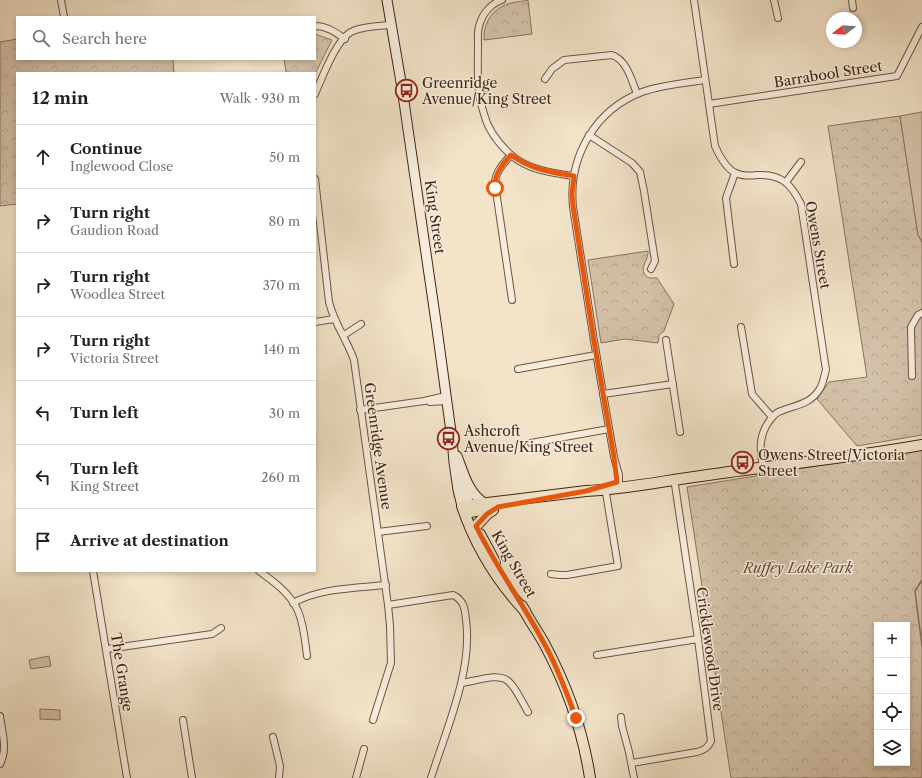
<!DOCTYPE html>
<html lang="en">
<head>
<meta charset="utf-8">
<style>
  :root { --surface:#fff; --page:#f2f2f2; --text:#202124; --muted:#757577; --line:#e0e0e0 }
  body { margin:0; font-family:"Libre Caslon Text",serif; background:var(--page); color:var(--text) }
  .controls { position:absolute; right:12px; bottom:12px; display:grid; overflow:hidden; border-radius:0px; box-shadow:0 2px 6px #0003 }
  .controls button { width:36px; height:36px; display:grid; place-items:center; padding:0; border:0; border-bottom:1px solid var(--line); background:var(--surface); color:var(--text); font:20px sans-serif }
  .compass { position:absolute; left:826px; top:12px; width:36px; height:36px; border-radius:50%; background:var(--surface); box-shadow:0 2px 6px #0003; rotate:253deg }
  .stop { position:absolute; width:12px; height:12px; margin:-9px; border:3px solid #ea580c; border-radius:50%; background:#fff }
  .stop.end { background:#ea580c; border-color:#fff; box-shadow:0 1px 4px #0008 }
  .list { margin:0; padding:0; list-style:none }
  h2 { display:flex; justify-content:space-between; align-items:center; height:52px; margin:0; padding:0 16px; font-size:17px }
  h2 small { font-size:13px; font-weight:400; color:var(--muted) }
  .list li { display:grid; grid-template-columns:26px 1fr auto; gap:12px; align-items:center; box-sizing:border-box; height:64px; padding:0 16px; border-top:1px solid var(--line) }
  .list b { display:block; font-size:15px; white-space:nowrap }
  .list p { margin:0; font-size:13px; white-space:nowrap; color:var(--muted) }
  .list em { font-size:13px; font-style:normal; color:var(--muted) }
  .icon { flex:none; width:22px; height:22px; fill:none; stroke:currentColor; stroke-width:2; stroke-linecap:round; stroke-linejoin:round }
  .map { position:relative; flex:none; width:922px; height:778px; overflow:hidden }
  .search { position:absolute; background:var(--surface); box-shadow:0 2px 6px #0003; left:16px; top:16px; width:300px; height:44px; display:flex; align-items:center; gap:10px; box-sizing:border-box; padding:0 14px; border-radius:0px; color:var(--muted); font-size:15px }
  .panel { position:absolute; background:var(--surface); box-shadow:0 2px 6px #0003; left:16px; top:72px; width:300px; height:500px; border-radius:0px }
  .map>svg:first-child { display:block }
  .forest { fill:url(#forest-crowns); stroke:#8a7461; fill-rule:evenodd }
  .garden { fill:#d4c3ab; stroke:#8a7461 }
  .lines { fill:none; stroke-linecap:round; stroke-linejoin:round }
  .stream { stroke:#86705d; stroke-width:1.5 }
  .minor-casing { stroke:#6c5444; stroke-width:8 }
  .secondary-casing { stroke:#402417; stroke-width:11 }
  .primary-casing { stroke:#402417; stroke-width:12 }
  .minor { stroke:#f7eddc; stroke-width:6 }
  .secondary { stroke:#f7eddc; stroke-width:9 }
  .primary { stroke:#f2e3c9; stroke-width:10 }
  .route { stroke:#ea580c; stroke-width:5 }
  .labels { text-anchor:middle; dominant-baseline:central; stroke-width:3; stroke-linejoin:round; paint-order:stroke }
  .street-label { font-size:14px; fill:#402417; stroke:#f7eddc }
  .poi-label { font-size:14px; fill:#402417; stroke:#f7eddc; text-anchor:start }
  .park-label { font-size:14px; font-style:italic; fill:#654c3c; stroke:#f7eddc }
</style>
</head>
<body>
<div class="map">
<svg width="922" height="778" viewBox="0 0 922 778">
  <defs>
    <pattern id="forest-crowns" width="20" height="18" patternUnits="userSpaceOnUse"><rect width="20" height="18" fill="#d4c3ab"/><path d="M2 6a3 3 0 1 1 6 0M12 15a3 3 0 1 1 6 0" fill="none" stroke="#b7a792"/></pattern>
  </defs>
  <rect width="100%" height="100%" fill="#f2e3c9"/>
  <filter id="stains"><feTurbulence type="fractalNoise" baseFrequency=".005" numOctaves="4"/><feColorMatrix values="0 0 0 0 .2 0 0 0 0 .09 0 0 0 0 .02 0 0 0 .5 -.17"/></filter>
  <radialGradient id="worn" r=".72"><stop offset=".6" stop-color="#630" stop-opacity="0"/><stop offset="1" stop-color="#630" stop-opacity=".3"/></radialGradient>
  <g class="forest">
    <path d="M528,0L532,34L484,40C483,26 490,12 503,6C510,2 520,2 528,0Z"/>
    <path d="M315,34L332,40L315,74L286,72L284,59H315Z"/>
    <path d="M17,39V59H173L174,73H17V204L0,206V42Z"/>
    <path d="M900,116L918,235L922,242V435L857,446L817,399L829,382L867,377L828,126Z"/>
    <path d="M648,251C649,261 636,270 649,278H657L674,304L664,331L659,335L658,343L625,339L601,343L588,260Z"/>
    <path d="M922,449V778H731L687,487ZM877,625H907V763H877Z"/>
  </g>
  <g class="garden">
    <path d="M922,112V242L918,235L900,116Z"/>
    <path d="M49,656L51,666L31,669L29,660Z"/>
    <path d="M40,709L60,710V720L40,719Z"/>
  </g>
  <g class="lines">
    <path class="stream" d="M922,580L915,591L922,646"/>
    <defs>
      <g id="minor">
        <path d="M61,0L64,17"/>
        <path d="M502,0C492,3 483,13 480,23C477,31 478,37 478,44C478,68 476,90 484,114C488,130 499,144 511,155C528,170 552,173 573,176"/>
        <path d="M694,0L715,146C719,155 726,169 736,173C741,176 751,176 757,175C782,174 791,184 801,204L826,370C824,376 823,385 819,390C810,404 796,405 781,411C777,412 773,416 770,420C758,436 760,450 763,468"/>
        <path d="M774,0L778,18"/>
        <path d="M852,0L853,8"/>
        <path d="M315,26C327,26 335,32 345,39"/>
        <path d="M545,79L552,69L564,60L612,55C627,60 632,81 637,94"/>
        <path d="M315,94C322,78 337,37 353,31C364,26 379,26 391,25"/>
        <path d="M709,104L897,76L922,27"/>
        <path d="M589,135L632,163L640,172L644,191L655,261L651,269"/>
        <path d="M511,155C503,164 495,172 495,184L512,300"/>
        <path d="M315,179L329,302C334,323 347,340 354,360L388,605L390,626L391,663L373,720"/>
        <path d="M786,182L801,162"/>
        <path d="M734,264L726,198L735,173"/>
        <path d="M315,322L334,319"/>
        <path d="M741,327L752,394L772,417"/>
        <path d="M344,335L361,324"/>
        <path d="M666,340L680,432"/>
        <path d="M518,369L596,355"/>
        <path d="M912,376L911,327L918,315L922,313"/>
        <path d="M603,394L673,384"/>
        <path d="M430,402L447,401"/>
        <path d="M360,410L424,401L446,396"/>
        <path d="M531,443L609,429"/>
        <path d="M619,488V475L614,457L594,341L573,207C568,157 595,110 642,92C662,85 685,83 705,80"/>
        <path d="M378,532L427,526"/>
        <path d="M93,571L127,778"/>
        <path d="M259,571C273,581 291,594 298,611C304,625 305,641 307,656"/>
        <path d="M551,574L560,575H567L618,566L605,487"/>
        <path d="M293,603C320,588 355,588 386,585"/>
        <path d="M388,605L453,595C464,600 465,609 466,620C473,670 446,730 431,778"/>
        <path d="M107,649L212,634L221,628"/>
        <path d="M597,655L698,639"/>
        <path d="M462,683C508,674 505,670 528,712"/>
        <path d="M0,716C2,732 8,749 0,764"/>
        <path d="M621,717L622,726L629,752L634,778"/>
        <path d="M183,720L192,778"/>
        <path d="M273,737L280,766L279,778"/>
        <path d="M632,763L697,752C704,750 708,748 711,741L698,639L674,478"/>
        <path d="M356,778L364,749"/>
      </g>
      <g id="secondary">
        <path d="M387,0L402,88L437,329L452,439L454,462L458,490L462,506"/>
        <path d="M457,456C464,474 468,492 484,503"/>
        <path d="M461,475L469,505"/>
      </g>
      <g id="primary">
        <path d="M465,513L492,508"/>
        <path d="M476,526L487,514L493,510"/>
        <path d="M480,534L495,562"/>
        <path d="M522,606C529,620 538,632 545,645C567,686 583,732 590,778"/>
        <path d="M525,611C497,581 475,545 462,506L586,491C625,489 663,481 701,476C775,465 849,458 922,445"/>
      </g>
    </defs>
    <use href="#minor" class="minor-casing"/>
    <use href="#secondary" class="secondary-casing"/>
    <use href="#primary" class="primary-casing"/>
    <use href="#minor" class="minor"/>
    <use href="#secondary" class="secondary"/>
    <use href="#primary" class="primary"/>
  </g>
  <g class="lines">
    <path class="route" d="M495,188C494,174 502,165 511,155C530,169 550,172 574,176L572,194L573,206L594,341L614,457L617,482L586,491L498,507L487,514L476,526C496,567 524,605 545,645C558,668 567,694 576,718"/>
  </g>
  <defs>
    <symbol id="bus-ring" viewBox="-11 -11 22 22"><circle r="9.5" fill="#f7eddc" stroke="#8f2418" stroke-width="1.5"/><path d="M-5-6H5V4H4V6H2V4H-2V6H-4V4H-5ZM-3.5-4V0h7V-4ZM-3.5 1.2v1.5H-2V1.2ZM2 1.2v1.5H3.5V1.2Z" fill="#8f2418"/></symbol>
  </defs>
  <g fill-rule="evenodd">
    <use href="#bus-ring" x="394" y="78" width="25" height="25"/>
    <use href="#bus-ring" x="436" y="426" width="25" height="25"/>
    <use href="#bus-ring" x="730" y="450" width="25" height="25"/>
  </g>
  <g class="labels">
    <g class="street-label">
      <text transform="translate(828 74) rotate(-9)">Barrabool Street</text>
      <text transform="translate(435 217) rotate(82)">King Street</text>
      <text transform="translate(818 245) rotate(80)">Owens Street</text>
      <text transform="translate(378 446) rotate(82)">Greenridge Avenue</text>
      <text transform="translate(514 564) rotate(60)">King Street</text>
      <text transform="translate(710 649) rotate(82)">Cricklewood Drive</text>
      <text transform="translate(122 672) rotate(81)">The Grange</text>
    </g>
    <g class="poi-label">
      <text x="422" y="83">Greenridge<tspan x="422" dy="16">Avenue/King Street</tspan></text>
      <text x="464" y="431">Ashcroft<tspan x="464" dy="16">Avenue/King Street</tspan></text>
      <text x="758" y="455">Owens Street/Victoria<tspan x="758" dy="16">Street</tspan></text>
    </g>
    <g class="park-label">
      <text x="798" y="568">Ruffey Lake Park</text>
    </g>
  </g>
  <rect width="100%" height="100%" filter="url(#stains)"/>
  <rect width="100%" height="100%" fill="url(#worn)"/>
</svg>
<div class="controls">
<button>+</button>
<button>−</button>
<button><svg class="icon" aria-label="locate" viewBox="0 0 24 24"><circle cx="12" cy="12" r="6"/><path d="M12 2v4M12 18v4M2 12h4M18 12h4"/></svg></button>
<button><svg class="icon" aria-label="layers" viewBox="0 0 24 24"><path d="M12 4l9 5-9 5-9-5zM3 14l9 5 9-5"/></svg></button>
</div>
<svg class="compass" viewBox="-18 -18 36 36"><path d="M0-13l5 13h-10z" fill="#e53935"/><path d="M0 13l5-13h-10z" fill="#757577"/></svg>
<div class="stop" style="left:495px;top:188px"></div>
<div class="stop end" style="left:576px;top:718px"></div>
<div class="search"><svg class="icon" aria-label="search" viewBox="0 0 24 24"><circle cx="10" cy="10" r="6"/><path d="M15 15l6 6"/></svg>Search here</div>
<section class="panel">
<h2>12 min<small>Walk · 930 m</small></h2>
<ul class="list">
<li><svg class="icon" aria-label="ahead" viewBox="0 0 24 24"><path d="M12 20V5M6 11l6-6 6 6"/></svg><div><b>Continue</b><p>Inglewood Close</p></div><em>50 m</em></li>
<li><svg class="icon" aria-label="right" viewBox="0 0 24 24"><path d="M7 20v-9h11M14 6l5 5-5 5"/></svg><div><b>Turn right</b><p>Gaudion Road</p></div><em>80 m</em></li>
<li><svg class="icon" aria-label="right" viewBox="0 0 24 24"><path d="M7 20v-9h11M14 6l5 5-5 5"/></svg><div><b>Turn right</b><p>Woodlea Street</p></div><em>370 m</em></li>
<li><svg class="icon" aria-label="right" viewBox="0 0 24 24"><path d="M7 20v-9h11M14 6l5 5-5 5"/></svg><div><b>Turn right</b><p>Victoria Street</p></div><em>140 m</em></li>
<li><svg class="icon" aria-label="left" viewBox="0 0 24 24"><path d="M17 20v-9H6M10 6l-5 5 5 5"/></svg><div><b>Turn left</b></div><em>30 m</em></li>
<li><svg class="icon" aria-label="left" viewBox="0 0 24 24"><path d="M17 20v-9H6M10 6l-5 5 5 5"/></svg><div><b>Turn left</b><p>King Street</p></div><em>260 m</em></li>
<li><svg class="icon" aria-label="arrive" viewBox="0 0 24 24"><path d="M6 21V4h12l-3 4 3 4H6"/></svg><div><b>Arrive at destination</b></div></li>
</ul>
</section>
</div>
</body>
</html>
